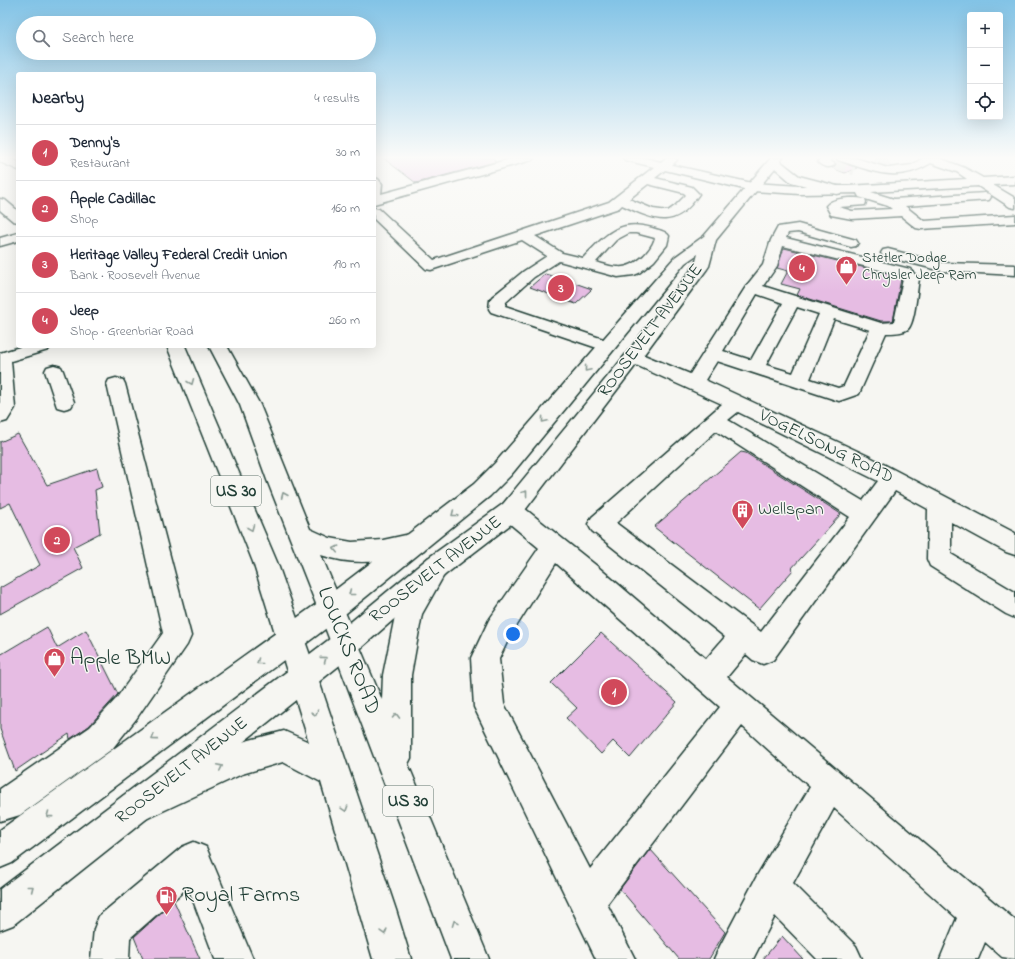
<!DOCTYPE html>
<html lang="en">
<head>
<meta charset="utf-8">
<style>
  :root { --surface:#fff; --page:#f6f6f7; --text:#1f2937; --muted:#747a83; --line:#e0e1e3; --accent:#d1495b }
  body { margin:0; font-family:"Indie Flower",sans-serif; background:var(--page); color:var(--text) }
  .controls { position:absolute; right:12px; top:12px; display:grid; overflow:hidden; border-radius:4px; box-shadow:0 4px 16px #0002 }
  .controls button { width:36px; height:36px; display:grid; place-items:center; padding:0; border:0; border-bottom:1px solid var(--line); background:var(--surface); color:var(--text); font:20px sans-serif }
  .you { position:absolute; left:513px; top:634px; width:14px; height:14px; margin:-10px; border:3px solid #fff; border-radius:50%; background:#1a73e8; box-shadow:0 0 0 6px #1a73e833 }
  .badge { display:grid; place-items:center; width:26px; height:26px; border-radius:50%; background:var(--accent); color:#fff; font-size:13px; font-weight:700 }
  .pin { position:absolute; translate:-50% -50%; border:2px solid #fff; box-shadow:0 1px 4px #0006 }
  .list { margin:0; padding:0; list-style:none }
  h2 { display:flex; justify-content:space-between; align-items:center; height:52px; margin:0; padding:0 16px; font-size:17px }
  h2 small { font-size:13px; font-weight:400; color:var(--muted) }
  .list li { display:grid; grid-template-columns:26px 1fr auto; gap:12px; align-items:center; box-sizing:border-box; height:56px; padding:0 16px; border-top:1px solid var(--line) }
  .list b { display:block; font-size:15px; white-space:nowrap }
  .list p { margin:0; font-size:13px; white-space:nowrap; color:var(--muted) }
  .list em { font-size:13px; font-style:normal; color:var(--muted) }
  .icon { flex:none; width:22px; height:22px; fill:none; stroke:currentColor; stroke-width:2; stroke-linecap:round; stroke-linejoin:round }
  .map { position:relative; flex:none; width:1015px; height:959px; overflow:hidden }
  .search { position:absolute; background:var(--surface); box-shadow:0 4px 16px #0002; left:16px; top:16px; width:360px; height:44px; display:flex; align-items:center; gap:10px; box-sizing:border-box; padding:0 14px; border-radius:22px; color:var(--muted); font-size:15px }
  .panel { position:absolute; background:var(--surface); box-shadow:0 4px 16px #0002; left:16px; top:72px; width:360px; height:276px; border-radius:4px }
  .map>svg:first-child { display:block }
  .building { fill:#e6bce3; stroke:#1f3d34 }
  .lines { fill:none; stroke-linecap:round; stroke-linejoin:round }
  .minor-tunnel { stroke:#cbd1cc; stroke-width:13; stroke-dasharray:13 6; stroke-linecap:butt }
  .minor-casing { stroke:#1f3d34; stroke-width:3 }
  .major-casing { stroke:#1f3d34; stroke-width:3 }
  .highway-casing { stroke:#1f3d34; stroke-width:3 }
  .minor { fill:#f6f6f2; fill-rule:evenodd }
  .major { fill:#f6f6f2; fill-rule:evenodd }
  .highway { fill:#f6f6f2; fill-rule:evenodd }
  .oneway { stroke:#8a9a93 }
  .labels { text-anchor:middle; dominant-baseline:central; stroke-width:3; stroke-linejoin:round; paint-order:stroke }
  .far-poi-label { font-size:15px; fill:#1f3d34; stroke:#f6f6f2; text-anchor:start }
  .shield { fill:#f6f6f2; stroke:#60746d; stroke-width:1 }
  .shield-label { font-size:17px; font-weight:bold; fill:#1f3d34 }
  .street-label { font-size:18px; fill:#1f3d34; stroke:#f6f6f2 }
  .poi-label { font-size:18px; fill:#1f3d34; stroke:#f6f6f2; text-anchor:start }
  .near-street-label { font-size:22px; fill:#1f3d34; stroke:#f6f6f2 }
  .near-poi-label { font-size:22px; fill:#1f3d34; stroke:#f6f6f2; text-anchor:start }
</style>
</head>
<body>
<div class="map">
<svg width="1015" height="959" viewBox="0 0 1015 959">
  <rect width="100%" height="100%" fill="#f6f6f2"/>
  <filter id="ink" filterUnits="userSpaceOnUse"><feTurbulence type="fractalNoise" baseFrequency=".025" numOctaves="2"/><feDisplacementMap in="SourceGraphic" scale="8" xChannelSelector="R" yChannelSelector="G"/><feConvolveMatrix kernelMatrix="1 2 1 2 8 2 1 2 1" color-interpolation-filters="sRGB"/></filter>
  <g filter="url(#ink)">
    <g class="building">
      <path d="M383,158H494L495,162L416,183Z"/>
      <path d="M837,161H838L857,168L845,173L832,168L836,165L834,162Z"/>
      <path d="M784,248L899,276L901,279L893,321H881L797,295L800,289L781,284L788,271L777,268Z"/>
      <path d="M545,274L566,280L592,289L576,304L530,287Z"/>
      <path d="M18,434L47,485L97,468L102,487L95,490L100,533L73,547L83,568L0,614V588L40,565L10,503L0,508V442Z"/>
      <path d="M741,452L746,453L841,514L791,569L793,570L759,609L654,527Z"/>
      <path d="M47,627L57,648L86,630L118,694L89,726L70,739L69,734L15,771L0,729V655Z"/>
      <path d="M601,633L677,702L630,758L613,741L601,754L566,718L577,708L551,683Z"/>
      <path d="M650,849L725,932L709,959H679L620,889Z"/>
      <path d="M174,901L200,959H143L134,937Z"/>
      <path d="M782,936L803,959H763Z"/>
    </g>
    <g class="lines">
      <g class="minor-tunnel">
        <path d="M834,162L855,169"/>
        <path d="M876,165L889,159"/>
      </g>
      <defs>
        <g id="minor">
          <path d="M514,158H534L532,160L374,204V178L378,179L382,184L381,194Z"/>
          <path d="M623,158H645L661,162L666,158H675L677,160L672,165L752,183L800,186H848L967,179L957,172L931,163C896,184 873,171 838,160L836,158H855L888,168L912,165L923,158H939L965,168L983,178L1015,176V184L993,185L1015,198V208L1010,207L978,186L871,192L894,199L985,193L989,194L991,197L989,200L905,206L924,221L1015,215V223L921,229L916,228L901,216L852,219L831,215L826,206C832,197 854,197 865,199L866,202L865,205L839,207L852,211L892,209L888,206L859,197L857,193L800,194L752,191L665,170L655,178L692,187L699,194C675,230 657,221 622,205L619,208L535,236L562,253L583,258C605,236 618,218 652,228C658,230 666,231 669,236L667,245L654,261L639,273L634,275L618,277L559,261L534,277L506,302L505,306L612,342L615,346L612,350L606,351L491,312L489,309L490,300L492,297L524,271L547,256L522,240L431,270L426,269L374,219V208L379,209L434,260L609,202L654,167L625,160ZM648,184L684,193L686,195L675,206L668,211L653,209L629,199ZM629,233H636L655,238C651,252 633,269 618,267C611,267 603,264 596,262L616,240Z"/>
          <path d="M820,158H832L830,161L835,164L833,166C828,168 822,167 818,162Z"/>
          <path d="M0,199L5,200L18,211V222L13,221L0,210Z"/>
          <path d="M798,224L856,240L858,243L856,246L851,247L798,232L788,233L786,238L910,269L919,279C917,289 915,323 908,329C903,333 893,333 886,333L859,394L839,401L717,361L705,380L868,456L1015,533V555L1006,552L951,522V554L1015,592V618L1006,614L930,566L927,559L928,509L895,491L773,660L763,664L753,660L746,654L727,677L1015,920V959L1002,957L985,942L978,959H940L957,918L834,808L793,883L856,946L862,959H817L775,916L753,959H714L720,946L758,874L810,787L742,726L607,904L635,959H596L474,707L471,658L489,620L539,548L503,518L499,511L503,504L511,502L519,504L598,567L706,659L725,637L592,531L588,524L592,517L722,404L627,361L624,357L627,353L633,351L639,353L690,374L747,285L763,265L771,240L778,227ZM783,246L900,275L903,279L894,322L881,323L763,286L777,266ZM757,294L783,303L751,360L723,351ZM797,307L819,314L793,373L766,365ZM834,319L870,330L844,386L838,388L810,379ZM738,412L878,481L863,501L728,420ZM716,431L850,517L761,632L616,523ZM556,563L720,707L590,869L504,704L499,659L509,638Z"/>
          <path d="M18,233V241L0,246V238Z"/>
          <path d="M888,249L942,263L1015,265V275L942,271L883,256L881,253L883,250Z"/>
          <path d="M23,346H51L48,350L11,361L15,408L7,421L0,423V353Z"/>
          <path d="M54,365L61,367L63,371L74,402L71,407L64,409L57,407L45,371L47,367Z"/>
          <path d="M116,378L123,380L125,384L191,636L187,645L136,719L112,749L20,815L0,821V789L90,727L116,699L163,633L107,384L109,380Z"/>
          <path d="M194,842L206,847L253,959H215L188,887L130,938L129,959H91L94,929L99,916L182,847Z"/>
        </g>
        <path id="major" d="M771,158H783L780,161L799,176L841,187L843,190L841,193L837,194L791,182L775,168L716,240L709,266L707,269L639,361L519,518L446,574L355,653L13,925L0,930V889L335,635L428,558L503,504L627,353L695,265L698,254L685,263L511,475L490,496L340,618L12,863L0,868V830L322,600L474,484L495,463L675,257L704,236Z"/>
        <g id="highway">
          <path d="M0,158H11L18,162V170L0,162Z"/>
          <path d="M167,346H185L277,562L317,675L396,910L411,959H373L321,782L283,762L242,774L135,824L123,820L119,808L123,796L238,743L284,731L309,742L253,562Z"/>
          <path d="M209,346H227L260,405L310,529L330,538L352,542L383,540L415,533L424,536L427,543L424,550C390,562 355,567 321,555L382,700L383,675L396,611L428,558L437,555L446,558L449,566L422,614L411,675V758L408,764L489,959H451L318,609L267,480L240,405Z"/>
        </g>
      </defs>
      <use href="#minor" class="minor-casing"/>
      <use href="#major" class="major-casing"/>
      <use href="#highway" class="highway-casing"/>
      <use href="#minor" class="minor"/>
      <use href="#major" class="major"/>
      <use href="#highway" class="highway"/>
    </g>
    <defs><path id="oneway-chevron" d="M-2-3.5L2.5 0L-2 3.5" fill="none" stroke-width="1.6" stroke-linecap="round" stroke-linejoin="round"/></defs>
    <g class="oneway">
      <use href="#oneway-chevron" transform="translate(587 369) rotate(130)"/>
      <use href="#oneway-chevron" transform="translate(191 382) rotate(68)"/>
      <use href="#oneway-chevron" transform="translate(544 420) rotate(130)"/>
      <use href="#oneway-chevron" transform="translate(525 493) rotate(-52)"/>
      <use href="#oneway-chevron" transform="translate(284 495) rotate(-113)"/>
      <use href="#oneway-chevron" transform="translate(454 514) rotate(142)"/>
      <use href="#oneway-chevron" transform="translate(251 528) rotate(68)"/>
      <use href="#oneway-chevron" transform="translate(336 549) rotate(-168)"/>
      <use href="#oneway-chevron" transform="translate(351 593) rotate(142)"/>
      <use href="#oneway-chevron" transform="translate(324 659) rotate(-37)"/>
      <use href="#oneway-chevron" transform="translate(259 662) rotate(144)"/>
      <use href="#oneway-chevron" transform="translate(315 713) rotate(73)"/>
      <use href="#oneway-chevron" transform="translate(396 716) rotate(-89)"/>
      <use href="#oneway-chevron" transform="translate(154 738) rotate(144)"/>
      <use href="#oneway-chevron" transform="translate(220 767) rotate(-26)"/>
      <use href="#oneway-chevron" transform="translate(345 809) rotate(72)"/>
      <use href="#oneway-chevron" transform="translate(49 815) rotate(144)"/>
      <use href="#oneway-chevron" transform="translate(31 888) rotate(-38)"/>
      <use href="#oneway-chevron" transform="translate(455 923) rotate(-111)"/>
      <use href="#oneway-chevron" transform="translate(384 932) rotate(74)"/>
    </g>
  </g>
  <linearGradient id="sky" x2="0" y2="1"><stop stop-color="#82c3e6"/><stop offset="0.54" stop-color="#fbfbf9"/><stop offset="1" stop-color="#fbfbf9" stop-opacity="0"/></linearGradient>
  <rect width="1015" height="292" fill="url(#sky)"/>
  <defs>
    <symbol id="shop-pin" viewBox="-11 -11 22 30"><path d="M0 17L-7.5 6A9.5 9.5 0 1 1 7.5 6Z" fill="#d1495b" stroke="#f6f6f2"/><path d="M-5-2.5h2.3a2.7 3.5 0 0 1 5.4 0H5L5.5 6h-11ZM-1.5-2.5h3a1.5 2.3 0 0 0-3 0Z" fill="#fff"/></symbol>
    <symbol id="building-pin" viewBox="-11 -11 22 30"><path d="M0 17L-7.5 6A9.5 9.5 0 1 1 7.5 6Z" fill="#d1495b" stroke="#f6f6f2"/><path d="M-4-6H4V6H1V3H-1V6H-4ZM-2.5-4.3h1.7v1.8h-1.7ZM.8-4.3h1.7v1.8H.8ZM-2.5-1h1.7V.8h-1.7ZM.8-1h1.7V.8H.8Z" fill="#fff"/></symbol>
    <symbol id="fuel-pin" viewBox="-11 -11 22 30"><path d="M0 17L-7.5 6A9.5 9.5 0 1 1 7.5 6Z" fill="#d1495b" stroke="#f6f6f2"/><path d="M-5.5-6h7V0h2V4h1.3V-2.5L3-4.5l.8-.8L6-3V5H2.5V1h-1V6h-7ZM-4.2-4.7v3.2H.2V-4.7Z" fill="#fff"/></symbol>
  </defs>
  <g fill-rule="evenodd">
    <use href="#shop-pin" x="834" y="254" width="25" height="34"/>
    <use href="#building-pin" x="730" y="498" width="25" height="34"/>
    <use href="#shop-pin" x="42" y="646" width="25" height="34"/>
    <use href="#fuel-pin" x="154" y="884" width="25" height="34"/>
  </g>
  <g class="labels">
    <g class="far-poi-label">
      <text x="862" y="258">Stetler Dodge<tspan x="862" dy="17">Chrysler Jeep Ram</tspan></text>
    </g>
    <g class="shield">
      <rect x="211" y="476" width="50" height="30" rx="3"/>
      <rect x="383" y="786" width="50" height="30" rx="3"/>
    </g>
    <g class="shield-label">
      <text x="236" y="491">US 30</text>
      <text x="408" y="801">US 30</text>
    </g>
    <g class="street-label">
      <text transform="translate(651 331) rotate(-53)">ROOSEVELT AVENUE</text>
      <text transform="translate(826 447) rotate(26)">VOGELSONG ROAD</text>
      <text transform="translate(436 570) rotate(-38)">ROOSEVELT AVENUE</text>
      <text transform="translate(182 771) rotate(-38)">ROOSEVELT AVENUE</text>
    </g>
    <g class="poi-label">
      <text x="758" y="510">Wellspan</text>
    </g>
    <g class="near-street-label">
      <text transform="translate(348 651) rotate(68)">LOUCKS ROAD</text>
    </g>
    <g class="near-poi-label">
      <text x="70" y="659">Apple BMW</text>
      <text x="182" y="896">Royal Farms</text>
    </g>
  </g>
</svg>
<div class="controls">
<button>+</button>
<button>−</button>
<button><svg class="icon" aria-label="locate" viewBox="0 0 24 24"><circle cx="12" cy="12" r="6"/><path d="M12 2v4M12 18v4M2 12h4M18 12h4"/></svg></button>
</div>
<div class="you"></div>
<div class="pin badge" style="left:614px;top:692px">1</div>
<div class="pin badge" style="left:57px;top:540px">2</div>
<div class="pin badge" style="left:561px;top:288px">3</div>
<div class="pin badge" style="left:802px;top:268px">4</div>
<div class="search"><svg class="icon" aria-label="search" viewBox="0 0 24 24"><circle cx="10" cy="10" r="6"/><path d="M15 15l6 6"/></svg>Search here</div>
<section class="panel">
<h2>Nearby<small>4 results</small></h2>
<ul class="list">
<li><span class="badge">1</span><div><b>Denny's</b><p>Restaurant</p></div><em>30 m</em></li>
<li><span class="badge">2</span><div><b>Apple Cadillac</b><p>Shop</p></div><em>160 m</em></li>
<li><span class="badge">3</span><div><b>Heritage Valley Federal Credit Union</b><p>Bank · Roosevelt Avenue</p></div><em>190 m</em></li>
<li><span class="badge">4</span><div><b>Jeep</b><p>Shop · Greenbriar Road</p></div><em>260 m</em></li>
</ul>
</section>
</div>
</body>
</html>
